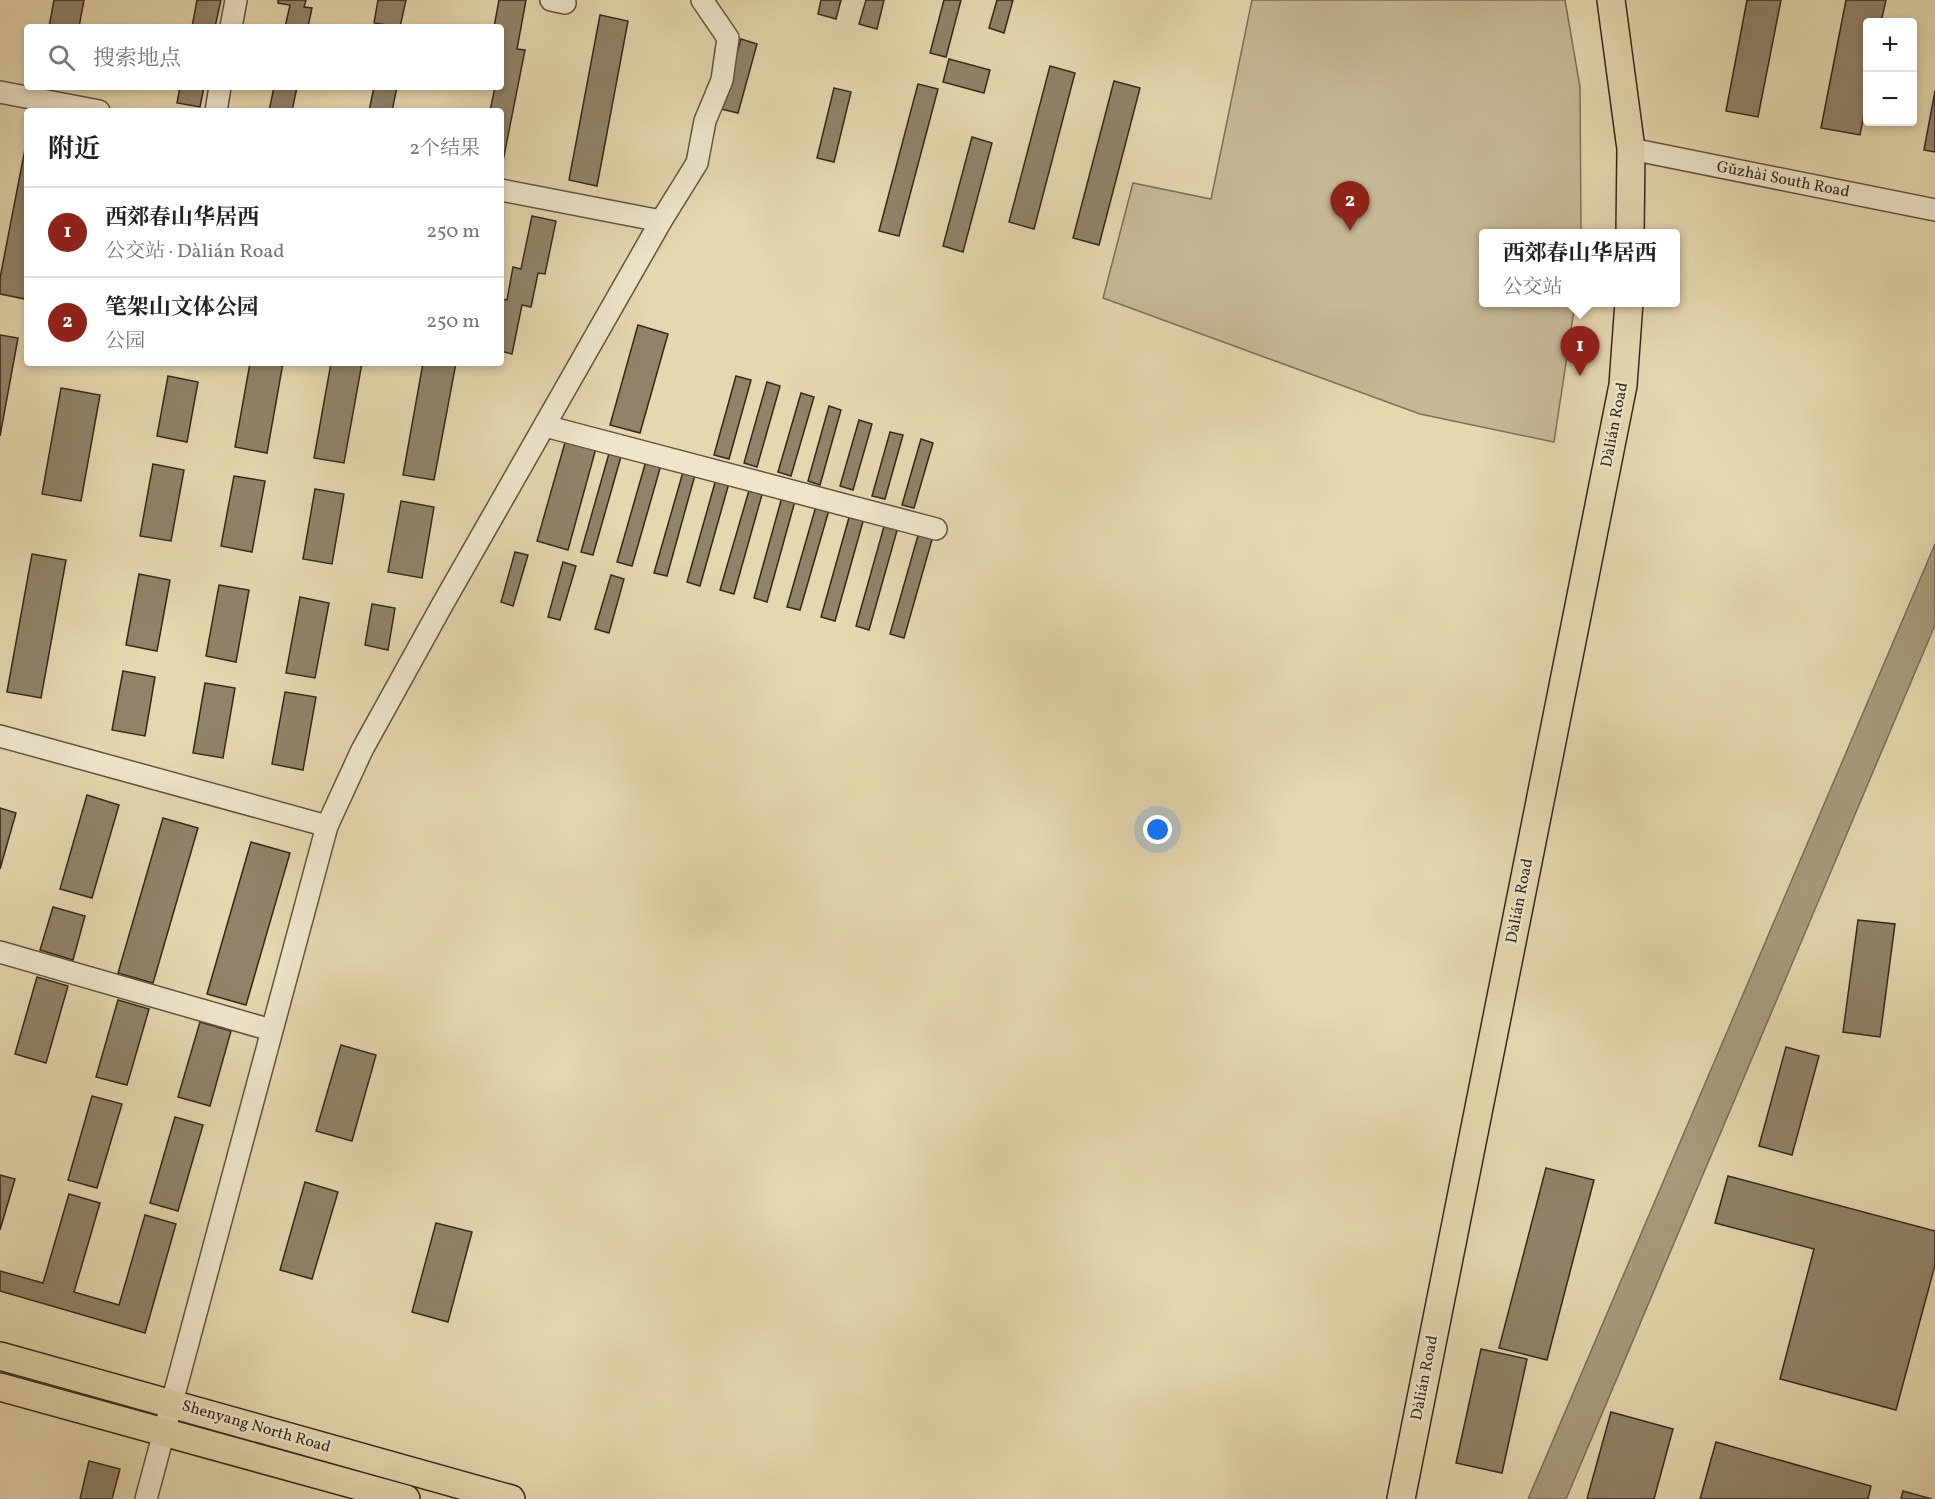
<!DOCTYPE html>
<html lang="zh">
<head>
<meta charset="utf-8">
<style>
  :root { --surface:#fff; --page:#f2f2f2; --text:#202124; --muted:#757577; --line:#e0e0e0; --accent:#8f2418 }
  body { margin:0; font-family:Vollkorn,"Noto Serif SC",serif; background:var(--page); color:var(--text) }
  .controls { position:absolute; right:18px; top:18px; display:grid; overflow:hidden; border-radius:6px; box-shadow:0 3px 9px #0003 }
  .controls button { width:54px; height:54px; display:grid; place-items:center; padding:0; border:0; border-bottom:2px solid var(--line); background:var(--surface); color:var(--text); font:30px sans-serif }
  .you { position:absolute; left:1158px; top:830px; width:21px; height:21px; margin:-15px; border:4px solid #fff; border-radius:50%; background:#1a73e8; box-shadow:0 0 0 9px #1a73e833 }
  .badge { display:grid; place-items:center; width:39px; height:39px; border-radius:50%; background:var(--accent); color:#fff; font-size:20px; font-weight:700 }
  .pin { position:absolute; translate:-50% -50px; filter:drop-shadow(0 2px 3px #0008) }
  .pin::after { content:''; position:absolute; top:32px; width:21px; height:18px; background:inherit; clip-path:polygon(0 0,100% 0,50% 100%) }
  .popup { position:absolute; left:1479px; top:229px; width:201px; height:78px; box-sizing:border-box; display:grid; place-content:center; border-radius:6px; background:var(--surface); filter:drop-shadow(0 2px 4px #0005); font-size:20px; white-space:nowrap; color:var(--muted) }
  .popup b { font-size:22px; color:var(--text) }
  .popup::after { content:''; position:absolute; left:50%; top:100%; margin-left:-12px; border:12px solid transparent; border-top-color:var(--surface) }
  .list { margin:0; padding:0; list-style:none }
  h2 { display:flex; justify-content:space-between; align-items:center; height:78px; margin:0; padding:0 24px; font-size:26px }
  h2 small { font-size:20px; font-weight:400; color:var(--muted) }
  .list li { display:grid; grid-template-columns:39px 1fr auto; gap:18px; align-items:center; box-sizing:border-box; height:90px; padding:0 24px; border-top:2px solid var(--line) }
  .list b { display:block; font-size:22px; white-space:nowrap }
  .list p { margin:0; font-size:20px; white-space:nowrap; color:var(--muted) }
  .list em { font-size:20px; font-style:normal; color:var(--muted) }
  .icon { flex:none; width:33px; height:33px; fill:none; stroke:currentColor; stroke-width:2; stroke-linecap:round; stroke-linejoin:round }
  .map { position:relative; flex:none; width:1935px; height:1499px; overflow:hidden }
  .search { position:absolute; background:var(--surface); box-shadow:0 3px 9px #0003; left:24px; top:24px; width:480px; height:66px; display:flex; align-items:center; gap:15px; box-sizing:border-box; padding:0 21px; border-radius:6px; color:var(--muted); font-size:22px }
  .panel { position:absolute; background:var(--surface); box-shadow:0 3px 9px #0003; left:24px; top:108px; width:480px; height:258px; border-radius:6px }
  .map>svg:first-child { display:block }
  .green { fill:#c7b995; stroke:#7d7158; stroke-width:1.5 }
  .water { fill:#a89c7c; stroke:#796e56; stroke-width:1.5 }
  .building { fill:#908368; stroke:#33291c; stroke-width:1.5 }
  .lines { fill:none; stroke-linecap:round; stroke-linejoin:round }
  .minor-casing { stroke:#605440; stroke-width:24 }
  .major-casing { stroke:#33291c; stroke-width:30 }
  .minor { stroke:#eee5ca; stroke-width:21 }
  .major { stroke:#e5d7ae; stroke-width:27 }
  .labels { text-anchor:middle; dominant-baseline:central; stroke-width:4.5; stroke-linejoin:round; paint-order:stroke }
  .street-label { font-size:16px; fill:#33291c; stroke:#eee5ca }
</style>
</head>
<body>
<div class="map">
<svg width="1935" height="1499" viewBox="0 0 1935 1499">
  <rect width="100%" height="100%" fill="#e5d7ae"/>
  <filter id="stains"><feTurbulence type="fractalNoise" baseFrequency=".00333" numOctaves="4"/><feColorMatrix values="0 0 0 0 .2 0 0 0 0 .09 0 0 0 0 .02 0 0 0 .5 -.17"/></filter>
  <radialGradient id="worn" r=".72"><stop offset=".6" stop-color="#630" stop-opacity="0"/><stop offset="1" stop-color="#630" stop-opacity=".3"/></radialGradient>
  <path class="green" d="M1252,0H1565L1580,87L1581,233L1484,234V302L1575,303L1554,442L1420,414L1103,298L1133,183L1211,199Z"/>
  <path class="water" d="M1935,544V625L1566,1499H1528Z"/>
  <g class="building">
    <path d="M54,0H84L79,27H49Z"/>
    <path d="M197,0H221L215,27H192Z"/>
    <path d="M278,0H306L304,7L312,8L308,27H285L290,5L278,3Z"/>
    <path d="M378,0H406L400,27L374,23Z"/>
    <path d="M499,0H526L517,49L525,50L502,166L501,111H490L495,87H501V27H494Z"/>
    <path d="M821,0H841L836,19L818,14Z"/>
    <path d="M866,0H884L877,29L859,24Z"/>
    <path d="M944,0H961L946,57L930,53Z"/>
    <path d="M997,0H1013L1004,33L989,28Z"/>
    <path d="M1747,0H1781L1758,117L1726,111Z"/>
    <path d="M1846,0H1886L1881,22H1868V94L1860,135L1821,128Z"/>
    <path d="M600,15L628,21L597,186L569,180Z"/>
    <path d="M741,39L757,44L738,113L721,109Z"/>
    <path d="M949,59L990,70L984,93L943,82Z"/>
    <path d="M1050,66L1075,73L1034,229L1009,222Z"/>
    <path d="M1114,81L1140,88L1099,245L1073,238Z"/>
    <path d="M918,84L938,89L899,236L879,231Z"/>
    <path d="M180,87H204L200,107L177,103Z"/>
    <path d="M274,87H297L292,111H269Z"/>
    <path d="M374,87H397L392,111H369Z"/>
    <path d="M834,88L851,92L834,162L817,158Z"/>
    <path d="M1935,91V152L1924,150Z"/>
    <path d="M972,137L992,143L963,252L943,246Z"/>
    <path d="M27,139V288L25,299L0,294V278Z"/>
    <path d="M532,216L556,221L545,274L538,273L531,307L522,305L512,354L501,351V299L507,300L513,267L521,269Z"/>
    <path d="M638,325L668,334L640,433L610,425Z"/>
    <path d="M0,335L18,338L0,436Z"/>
    <path d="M250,363H283L267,453L235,447Z"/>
    <path d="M331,363H362L344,463L314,458Z"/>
    <path d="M423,363H456L434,480L403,475Z"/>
    <path d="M168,376L198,382L187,442L157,436Z"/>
    <path d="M736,376L751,380L729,459L714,455Z"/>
    <path d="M767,382L780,386L757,467L744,463Z"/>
    <path d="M61,388L100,395L81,501L42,494Z"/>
    <path d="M801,393L814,397L791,476L778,472Z"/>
    <path d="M829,406L841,410L820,485L808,481Z"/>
    <path d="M859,420L872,424L853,490L840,486Z"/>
    <path d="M890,432L903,435L885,499L872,496Z"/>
    <path d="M566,439L596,448L568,550L537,541Z"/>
    <path d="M921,439L933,443L914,508L902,505Z"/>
    <path d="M610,450L622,453L593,555L581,552Z"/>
    <path d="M646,461L661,465L632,566L617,562Z"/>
    <path d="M153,464L184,470L171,541L140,536Z"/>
    <path d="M683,472L695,475L667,576L654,573Z"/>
    <path d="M234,476L265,481L252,552L221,546Z"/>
    <path d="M716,479L729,483L700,586L687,582Z"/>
    <path d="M750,487L763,491L734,594L720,590Z"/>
    <path d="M315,489L344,494L332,564L303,559Z"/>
    <path d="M782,497L795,501L767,602L754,598Z"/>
    <path d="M401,501L434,507L422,578L388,572Z"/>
    <path d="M816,506L829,510L800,610L787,607Z"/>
    <path d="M850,514L864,518L835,621L821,617Z"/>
    <path d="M885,523L898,527L869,630L856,626Z"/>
    <path d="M919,532L933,536L904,638L890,634Z"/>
    <path d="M515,552L528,555L513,606L501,602Z"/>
    <path d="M32,554L66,560L41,698L7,692Z"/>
    <path d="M563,562L576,566L560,620L548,617Z"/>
    <path d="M139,574L170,580L157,651L126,645Z"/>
    <path d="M611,575L624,579L609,633L595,629Z"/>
    <path d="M219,585L249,590L236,662L206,656Z"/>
    <path d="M300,597L329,603L315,678L286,673Z"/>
    <path d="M372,604L395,608L388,650L365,645Z"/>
    <path d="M123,671L155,677L145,736L112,730Z"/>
    <path d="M205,683L235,688L223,758L193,753Z"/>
    <path d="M285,692L316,697L303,770L272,764Z"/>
    <path d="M87,795L119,805L92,898L60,889Z"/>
    <path d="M0,808L16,813L0,869Z"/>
    <path d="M163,818L198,828L153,983L118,973Z"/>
    <path d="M251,842L290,853L246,1005L207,994Z"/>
    <path d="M53,907L85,916L73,960L40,950Z"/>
    <path d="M1858,920L1895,924L1880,1037L1843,1032Z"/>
    <path d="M37,977L68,986L46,1063L15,1054Z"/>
    <path d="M118,1000L149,1009L127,1085L96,1077Z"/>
    <path d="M200,1022L231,1031L210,1106L178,1097Z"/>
    <path d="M341,1045L376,1055L352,1141L316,1131Z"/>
    <path d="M1786,1047L1819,1056L1792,1155L1759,1146Z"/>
    <path d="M92,1096L122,1104L97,1188L68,1180Z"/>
    <path d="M175,1117L203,1125L178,1211L150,1203Z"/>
    <path d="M1546,1168L1594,1180L1547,1360L1499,1348Z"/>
    <path d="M0,1175L15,1179L0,1230Z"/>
    <path d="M1728,1176L1935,1231V1265L1896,1410L1780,1379L1814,1249L1715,1223Z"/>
    <path d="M305,1182L338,1192L312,1279L280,1270Z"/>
    <path d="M69,1194L100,1203L74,1292L119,1305L145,1215L176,1224L145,1333L0,1291V1271L43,1283Z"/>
    <path d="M436,1223L472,1232L448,1322L412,1312Z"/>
    <path d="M1481,1349L1527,1359L1502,1473L1456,1463Z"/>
    <path d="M1611,1412L1673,1429L1654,1499H1587Z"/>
    <path d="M1716,1442L1871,1486L1868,1499H1700Z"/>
    <path d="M89,1461L120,1469L112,1499H80Z"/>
    <path d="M1903,1491L1932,1499H1901Z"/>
  </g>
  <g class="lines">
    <defs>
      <g id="minor">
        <path d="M551,0L565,3"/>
        <path d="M231,27L236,0"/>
        <path d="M0,92L99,111"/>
        <path d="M216,111L220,87"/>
        <path d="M1631,149L1935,210"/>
        <path d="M501,190L661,221"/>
        <path d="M545,426L936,529"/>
        <path d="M0,736L327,826"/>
        <path d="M0,952L271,1030"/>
        <path d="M146,1499L327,826L362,750L441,607L661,221L697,163L705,121L722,80L728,38L702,0"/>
      </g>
      <g id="major">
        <path d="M1611,0L1631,149L1630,234"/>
        <path d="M0,1356L511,1499"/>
        <path d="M0,1387L406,1499"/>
        <path d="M1401,1499L1623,385L1629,302"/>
      </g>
    </defs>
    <use href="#minor" class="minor-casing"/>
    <use href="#major" class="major-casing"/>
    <use href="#minor" class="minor"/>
    <use href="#major" class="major"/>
  </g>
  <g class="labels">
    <g class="street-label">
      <text transform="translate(1783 180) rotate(11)">Gǔzhài South Road</text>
      <text transform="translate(1615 425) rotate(-79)">Dàlián Road</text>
      <text transform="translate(1520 901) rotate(-79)">Dàlián Road</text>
      <text transform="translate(1425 1378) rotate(-79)">Dàlián Road</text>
      <text transform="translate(256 1427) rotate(16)">Shenyang North Road</text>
    </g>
  </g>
  <rect width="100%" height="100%" filter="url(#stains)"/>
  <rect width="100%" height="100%" fill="url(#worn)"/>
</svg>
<div class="controls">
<button>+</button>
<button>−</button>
</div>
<div class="you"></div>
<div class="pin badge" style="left:1580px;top:376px">1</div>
<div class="popup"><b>西郊春山华居西</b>公交站</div>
<div class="pin badge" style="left:1350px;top:231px">2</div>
<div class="search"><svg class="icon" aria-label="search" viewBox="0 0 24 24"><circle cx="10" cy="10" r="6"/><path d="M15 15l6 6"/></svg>搜索地点</div>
<section class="panel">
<h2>附近<small>2个结果</small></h2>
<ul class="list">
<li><span class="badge">1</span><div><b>西郊春山华居西</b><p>公交站 · Dàlián Road</p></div><em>250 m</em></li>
<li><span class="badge">2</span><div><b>笔架山文体公园</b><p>公园</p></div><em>250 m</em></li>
</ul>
</section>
</div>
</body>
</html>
